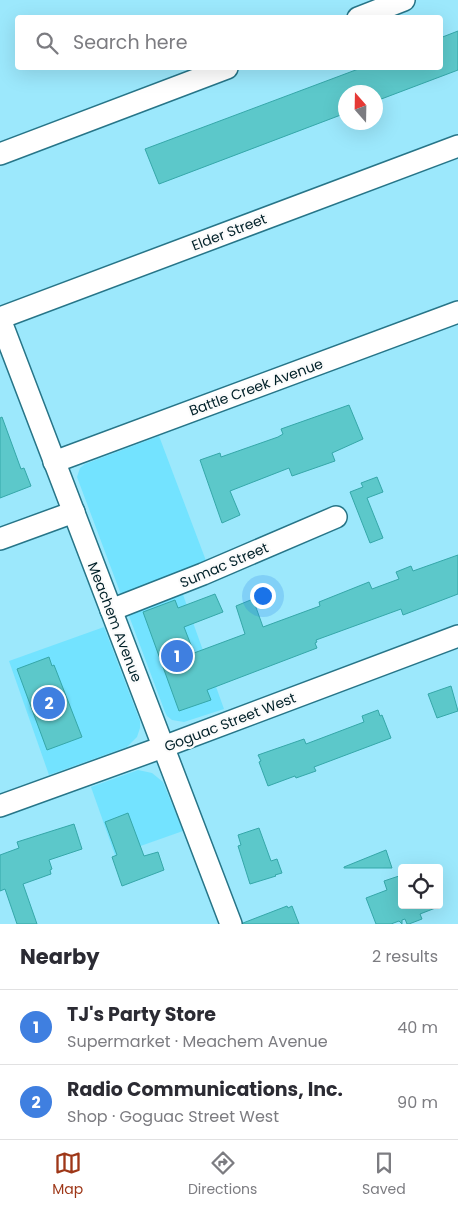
<!DOCTYPE html>
<html lang="en">
<head>
<meta charset="utf-8">
<style>
  :root { --surface:#fff; --page:#f2f2f3; --text:#2b2b33; --muted:#7c7c81; --line:#e1e1e2; --accent:#9e3718 }
  body { margin:0; font-family:Poppins,sans-serif; background:var(--page); color:var(--text) }
  .controls { position:absolute; right:15px; bottom:15px; display:grid; overflow:hidden; border-radius:5px; box-shadow:0 5px 20px #0002 }
  .controls button { width:45px; height:45px; display:grid; place-items:center; padding:0; border:0; border-bottom:1px solid var(--line); background:var(--surface); color:var(--text); font:25px sans-serif }
  .compass { position:absolute; left:338px; top:85px; width:45px; height:45px; border-radius:50%; background:var(--surface); box-shadow:0 5px 20px #0002; rotate:340deg }
  .you { position:absolute; left:262px; top:595px; width:18px; height:18px; margin:-12px; border:4px solid #fff; border-radius:50%; background:#1a73e8; box-shadow:0 0 0 8px #1a73e833 }
  .badge { display:grid; place-items:center; width:32px; height:32px; border-radius:50%; background:var(--accent); color:#fff; font-size:16px; font-weight:700 }
  .pin { position:absolute; translate:-50% -50%; border:2px solid #fff; box-shadow:0 1px 5px #0006 }
  .list { margin:0; padding:0; list-style:none }
  h2 { display:flex; justify-content:space-between; align-items:center; height:65px; margin:0; padding:0 20px; font-size:21px }
  h2 small { font-size:16px; font-weight:400; color:var(--muted) }
  .list li { display:grid; grid-template-columns:32px 1fr auto; gap:15px; align-items:center; box-sizing:border-box; height:75px; padding:0 20px; border-top:1px solid var(--line) }
  .list b { display:block; font-size:19px; white-space:nowrap }
  .list p { margin:0; font-size:16px; white-space:nowrap; color:var(--muted) }
  .list em { font-size:16px; font-style:normal; color:var(--muted) }
  .icon { flex:none; width:28px; height:28px; fill:none; stroke:currentColor; stroke-width:2; stroke-linecap:round; stroke-linejoin:round }
  .map { position:relative; flex:none; width:458px; height:924px; overflow:hidden }
  .search { position:absolute; background:var(--surface); box-shadow:0 5px 20px #0002; left:15px; right:15px; top:15px; height:55px; display:flex; align-items:center; gap:12px; box-sizing:border-box; padding:0 18px; border-radius:5px; color:var(--muted); font-size:19px }
  .sheet { height:215px; background:var(--surface) }
  nav { display:flex; justify-content:space-around; align-items:center; box-sizing:border-box; height:70px; border-top:1px solid var(--line); background:var(--surface); font-size:14px; color:var(--muted) }
  nav a { display:grid; justify-items:center; gap:2px }
  nav .on { color:var(--accent) }
  .map>svg:first-child { display:block }
  .built { fill:#73e3ff }
  .building { fill:#5cc8ca; stroke:#35a7a9 }
  .lines { fill:none; stroke-linecap:round; stroke-linejoin:round }
  .minor-casing { stroke:#277588; stroke-width:24 }
  .minor { stroke:#fff; stroke-width:21 }
  .labels { text-anchor:middle; dominant-baseline:central; stroke-width:4.5; stroke-linejoin:round; paint-order:stroke }
  .street-label { font-size:14px; fill:#002028; stroke:#fbfbfb }
</style>
</head>
<body>
<div class="map">
<svg width="458" height="924" viewBox="0 0 458 924">
  <rect width="100%" height="100%" fill="#9ce8fc"/>
  <g class="built">
    <path d="M159,436L208,566L177,578L224,709L184,722L172,720L167,716L165,712L77,477L80,468L85,464Z"/>
    <path d="M104,627L140,721V728L137,737L127,747L49,775L9,661Z"/>
    <path d="M138,770L152,773L163,782L183,831L115,855L91,787Z"/>
  </g>
  <g class="building">
    <path d="M458,31V70L376,101V92H346V113L159,184L145,149L361,68H440V38Z"/>
    <path d="M349,405L363,439L332,453L335,461L292,476L289,468L230,491L240,515L222,523L200,460L220,453L221,457L278,437L283,434L281,429Z"/>
    <path d="M2,417L21,469L24,468L31,486L0,498V418Z"/>
    <path d="M377,477L383,492L367,498L383,538L370,543L350,492L363,487L361,483Z"/>
    <path d="M458,555V594L403,615L401,609L316,640L317,642L315,643L317,648L207,690L211,700L179,711L143,612L175,600L178,608L215,594L223,612L184,627L194,653L245,634L236,606L253,599L263,627L320,606L319,602L369,582L372,589L399,579L396,572L411,566L413,571Z"/>
    <path d="M49,657L52,666L54,665L82,737L47,750L17,669Z"/>
    <path d="M451,686L458,711L437,718L428,694Z"/>
    <path d="M378,710L380,716L382,715L391,738L314,767L316,771L296,778L295,776L268,786L259,762L261,761L258,755L304,739L306,744L364,722L362,716Z"/>
    <path d="M128,813L144,856L158,852L164,870L122,886L112,857L117,855L105,822Z"/>
    <path d="M74,824L82,849L49,860L52,869L50,870L51,874L23,884L37,924H17L5,889L0,891V855L19,848L17,842Z"/>
    <path d="M259,828L271,861L277,859L282,873L275,875L276,876L250,884L238,846L241,845L238,835Z"/>
    <path d="M386,850L392,868H344V867Z"/>
    <path d="M402,875V905H438V907L420,914L422,919L409,924H407L405,919L402,920V924L399,921L391,924H376L366,898L387,890L384,881Z"/>
    <path d="M287,906L288,908L292,906L299,924H243V923Z"/>
  </g>
  <g class="lines">
    <defs>
      <g id="minor">
        <path d="M358,18L404,0"/>
        <path d="M0,154L227,68"/>
        <path d="M0,318L458,146"/>
        <path d="M0,319L231,924"/>
        <path d="M54,462L458,312"/>
        <path d="M0,539L74,512"/>
        <path d="M111,610L203,574L336,517"/>
        <path d="M0,806L163,747L458,636"/>
      </g>
    </defs>
    <use href="#minor" class="minor-casing"/>
    <use href="#minor" class="minor"/>
  </g>
  <g class="labels">
    <g class="street-label">
      <text transform="translate(229 232) rotate(-21)">Elder Street</text>
      <text transform="translate(256 387) rotate(-20)">Battle Creek Avenue</text>
      <text transform="translate(224 565) rotate(-23)">Sumac Street</text>
      <text transform="translate(115 622) rotate(69)">Meachem Avenue</text>
      <text transform="translate(230 722) rotate(-21)">Goguac Street West</text>
    </g>
  </g>
</svg>
<div class="controls">
<button><svg class="icon" aria-label="locate" viewBox="0 0 24 24"><circle cx="12" cy="12" r="6"/><path d="M12 2v4M12 18v4M2 12h4M18 12h4"/></svg></button>
</div>
<svg class="compass" viewBox="-18 -18 36 36"><path d="M0-13l5 13h-10z" fill="#e53935"/><path d="M0 13l5-13h-10z" fill="#7c7c81"/></svg>
<div class="you"></div>
<div class="pin badge" style="left:177px;top:656px;background:#3f7fe0">1</div>
<div class="pin badge" style="left:49px;top:703px;background:#3f7fe0">2</div>
<div class="search"><svg class="icon" aria-label="search" viewBox="0 0 24 24"><circle cx="10" cy="10" r="6"/><path d="M15 15l6 6"/></svg>Search here</div>
</div>
<section class="sheet">
<h2>Nearby<small>2 results</small></h2>
<ul class="list">
<li><span class="badge" style="background:#3f7fe0">1</span><div><b>TJ's Party Store</b><p>Supermarket · Meachem Avenue</p></div><em>40 m</em></li>
<li><span class="badge" style="background:#3f7fe0">2</span><div><b>Radio Communications, Inc.</b><p>Shop · Goguac Street West</p></div><em>90 m</em></li>
</ul>
</section>
<nav>
<a class="on"><svg class="icon" aria-label="map" viewBox="0 0 24 24"><path d="M3 6l6-2 6 2 6-2v14l-6 2-6-2-6 2zM9 4v14M15 6v14"/></svg>Map</a>
<a><svg class="icon" aria-label="directions" viewBox="0 0 24 24"><path d="M12 3l9 9-9 9-9-9zM9 14v-3h6M13 9l2 2-2 2"/></svg>Directions</a>
<a><svg class="icon" aria-label="saved" viewBox="0 0 24 24"><path d="M7 4h10v16l-5-4-5 4z"/></svg>Saved</a>
</nav>
</body>
</html>
